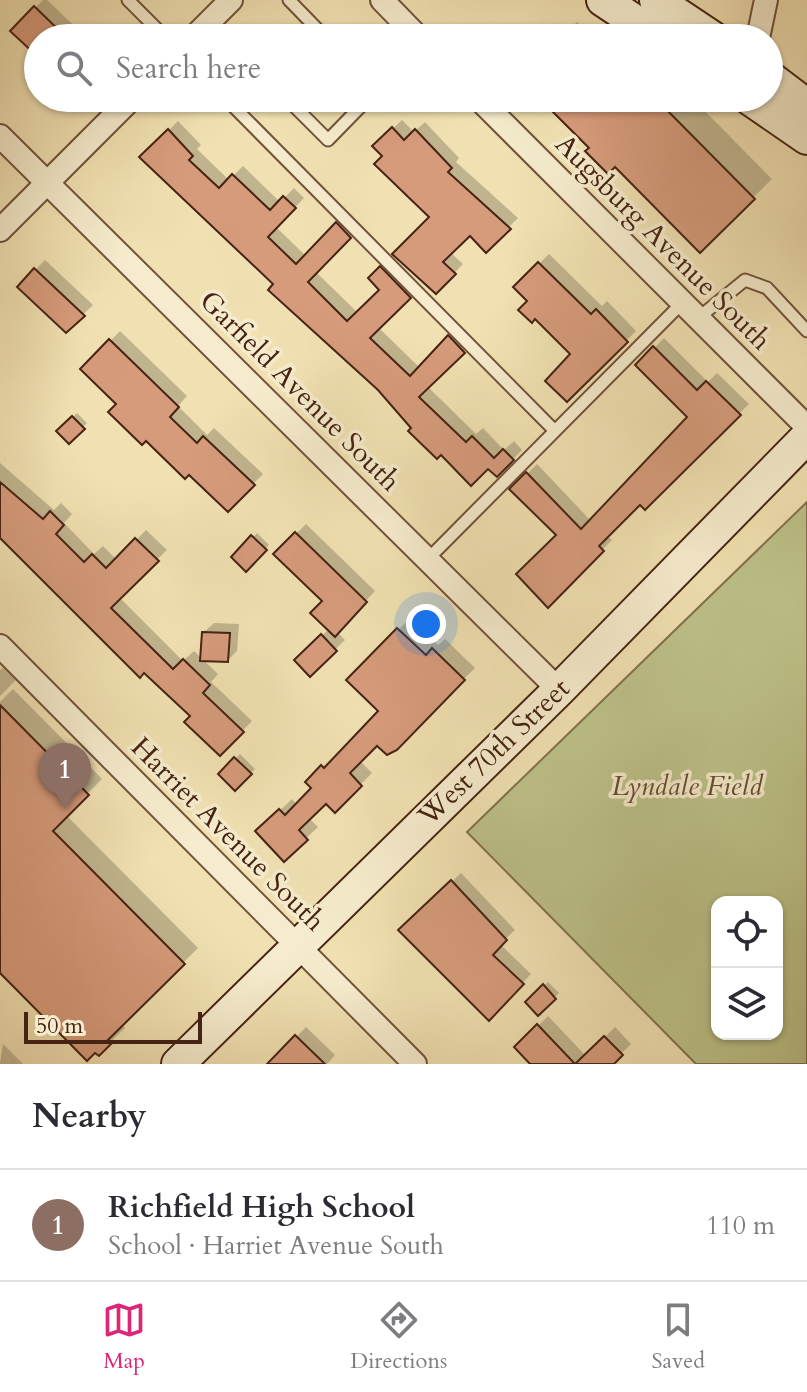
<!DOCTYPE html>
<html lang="en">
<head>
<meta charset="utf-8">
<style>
  :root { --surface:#fff; --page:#f7f7f7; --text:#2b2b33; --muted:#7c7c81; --line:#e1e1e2; --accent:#db2777 }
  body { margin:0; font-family:Cardo,serif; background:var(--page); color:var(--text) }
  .controls { position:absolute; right:24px; bottom:24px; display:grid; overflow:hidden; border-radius:16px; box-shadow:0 2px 6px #0004 }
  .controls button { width:72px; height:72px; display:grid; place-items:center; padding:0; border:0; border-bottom:2px solid var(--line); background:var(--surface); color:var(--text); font:40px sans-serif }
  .scale { position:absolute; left:24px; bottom:20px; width:178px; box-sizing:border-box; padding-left:8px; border:4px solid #462312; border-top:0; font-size:22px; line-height:28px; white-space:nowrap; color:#462312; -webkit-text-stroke:6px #f6eccd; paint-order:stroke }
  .you { position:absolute; left:426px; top:624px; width:28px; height:28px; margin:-20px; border:6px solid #fff; border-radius:50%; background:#1a73e8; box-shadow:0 0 0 12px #1a73e833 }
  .badge { display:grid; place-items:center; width:52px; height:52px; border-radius:50%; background:var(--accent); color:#fff; font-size:26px; font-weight:700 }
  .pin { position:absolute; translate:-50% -66px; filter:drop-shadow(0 2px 4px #0008) }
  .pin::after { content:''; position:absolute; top:42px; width:28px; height:24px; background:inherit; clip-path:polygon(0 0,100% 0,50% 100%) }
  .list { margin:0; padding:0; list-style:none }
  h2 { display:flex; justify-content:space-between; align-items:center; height:104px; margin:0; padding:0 32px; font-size:34px }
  h2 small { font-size:26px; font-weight:400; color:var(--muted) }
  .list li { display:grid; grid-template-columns:52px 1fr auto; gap:24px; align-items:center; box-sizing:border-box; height:112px; padding:0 32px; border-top:2px solid var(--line) }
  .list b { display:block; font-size:30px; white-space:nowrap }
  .list p { margin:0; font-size:26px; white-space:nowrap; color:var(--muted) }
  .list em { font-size:26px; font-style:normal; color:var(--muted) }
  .icon { flex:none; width:44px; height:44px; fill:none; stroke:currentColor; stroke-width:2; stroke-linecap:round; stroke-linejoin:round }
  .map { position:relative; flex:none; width:807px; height:1064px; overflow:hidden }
  .search { position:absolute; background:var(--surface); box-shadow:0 2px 6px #0004; left:24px; right:24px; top:24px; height:88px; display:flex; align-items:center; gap:20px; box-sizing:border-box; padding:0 28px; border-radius:44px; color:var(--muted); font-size:30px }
  .sheet { height:216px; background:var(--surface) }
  nav { display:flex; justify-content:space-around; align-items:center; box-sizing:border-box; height:112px; border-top:2px solid var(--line); background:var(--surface); font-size:22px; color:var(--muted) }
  nav a { display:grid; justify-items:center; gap:4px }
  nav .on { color:var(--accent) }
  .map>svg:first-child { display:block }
  .green { fill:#bdc289; stroke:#82724e; stroke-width:2; fill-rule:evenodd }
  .shadow { fill:#0003 }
  .building { fill:#d69b7b; stroke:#462312; stroke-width:2 }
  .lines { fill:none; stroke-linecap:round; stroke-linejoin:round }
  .lane-casing { stroke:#71523a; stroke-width:15 }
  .street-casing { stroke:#71523a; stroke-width:26 }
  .secondary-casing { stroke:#462312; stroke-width:36 }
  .lane { stroke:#f6eccd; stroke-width:11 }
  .street { stroke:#f6eccd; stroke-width:22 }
  .secondary { stroke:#f6eccd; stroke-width:32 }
  .labels { text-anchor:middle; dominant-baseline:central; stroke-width:7; stroke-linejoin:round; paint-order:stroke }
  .street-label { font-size:28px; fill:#462312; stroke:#f6eccd }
  .park-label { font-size:28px; font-style:italic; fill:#644b30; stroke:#f6eccd }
</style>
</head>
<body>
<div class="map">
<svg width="807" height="1064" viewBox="0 0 807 1064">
  <rect width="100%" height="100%" fill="#f1e1b2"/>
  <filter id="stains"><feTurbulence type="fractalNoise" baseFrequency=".0025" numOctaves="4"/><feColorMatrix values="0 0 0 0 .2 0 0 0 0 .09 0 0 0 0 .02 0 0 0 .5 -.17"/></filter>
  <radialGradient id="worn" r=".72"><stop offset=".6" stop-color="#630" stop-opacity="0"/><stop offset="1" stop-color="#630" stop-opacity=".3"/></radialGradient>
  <path class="green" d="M807,502V1064H696L467,832ZM777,902V1034H717V902Z"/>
  <g class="shadow">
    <path d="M43,0H47L87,38H38V54L13,30Z"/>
    <path d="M577,22L593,38H561Z"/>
    <path d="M101,32L107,38H95Z"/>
    <path d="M542,98H692L772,179L700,250L615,164L592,148Z"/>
    <path d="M402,120L414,132L425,122L459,158L456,162L518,218L486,250L470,233L450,252L463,264L436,292L394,254L432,217L375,146Z"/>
    <path d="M178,121L201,145L197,149L229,180L243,166L280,202L294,188L304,198L276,227L306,256L347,214L359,227L316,272L358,313L382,290L371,278L390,258L419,287L378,327L420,368L459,328L473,342L427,386L476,434L483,428L504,450L514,441L522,450L497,475L488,466L414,428L276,284L142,157Z"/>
    <path d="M549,254L602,306L607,301L636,331L567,400L573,354L535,317L530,301L516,287Z"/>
    <path d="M45,260L93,305L66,331L20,286Z"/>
    <path d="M120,331L187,396L178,406L207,435L214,428L263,474L228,509L189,472L185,476L111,411L118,404L83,369Z"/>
    <path d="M664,338L708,382L717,373L749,404L645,507L640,502L607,536L612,540L548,605L559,535L512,489L537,464L591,521L690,416L638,365Z"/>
    <path d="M77,413L87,423L69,442L59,431Z"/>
    <path d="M0,463L54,510L61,503L72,514L64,523L94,554L103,546L117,560L146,530L167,550L119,597L183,661L194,651L218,674L211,682L252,721L220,754L193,716L0,534Z"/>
    <path d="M306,524L375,591L337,632L345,640L310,674L297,660L329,629L324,601L276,554Z"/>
    <path d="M257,533L269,545L246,569L234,557Z"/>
    <path d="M410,618L438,645L445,639L475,668L395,748L377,743L360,761L372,773L335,810L326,801L309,818L318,827L284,859L258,831L292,799L297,805L314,788L307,782L381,711L349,680Z"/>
    <path d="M214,623L239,624L237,651L228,660L204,632Z"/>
    <path d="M3,668L16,680L0,696V670Z"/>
    <path d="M13,689L102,779L66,815L198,948L121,1024L125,1028L99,1053L0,970V702Z"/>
    <path d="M240,754L255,769L235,788L221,774Z"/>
    <path d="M461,873L515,930L500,944L531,974L489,1018L401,930Z"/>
    <path d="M548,982L559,993L538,1013L528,1002Z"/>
    <path d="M548,1016L586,1056L615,1027L631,1044L611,1064H533L517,1047Z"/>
    <path d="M306,1027L335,1055L327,1064H275L273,1061Z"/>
    <path d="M3,1044L23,1064H0Z"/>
  </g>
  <g class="building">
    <path d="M34,6L67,38H38V57L10,31Z"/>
    <path d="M539,98H655L755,199L700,253L615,167L608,174L585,151L589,148Z"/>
    <path d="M392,127L404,140L415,129L452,168L448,172L511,229L486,253L470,236L443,262L456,274L436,294L392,254L429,217L374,164L382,156L372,146Z"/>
    <path d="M168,129L193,156L189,160L219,188L232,174L270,210L283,196L296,208L268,237L296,264L336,222L351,238L308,282L347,321L379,290L368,278L380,266L411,298L370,338L410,376L448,335L465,353L419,397L466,442L472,436L494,458L503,449L514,460L497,477L488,469L471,486L441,455L437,459L408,431L411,428L378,390L268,290L273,284L139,157Z"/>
    <path d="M538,262L591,314L596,309L628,342L567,402L545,381L570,354L535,319L532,323L518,310L527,301L513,287Z"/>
    <path d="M34,268L85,316L66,333L17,287Z"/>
    <path d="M109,339L179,407L170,417L197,443L203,436L255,485L228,512L189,475L185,479L146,441L142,445L108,412L116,404L80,369Z"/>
    <path d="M653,346L697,390L706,381L741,415L645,510L640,505L599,546L604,551L548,608L516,574L556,535L509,489L526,472L581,529L687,417L635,365Z"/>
    <path d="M72,416L85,429L69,444L56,431Z"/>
    <path d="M0,482L43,519L50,511L64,525L56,534L84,562L92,554L106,568L135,538L159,561L111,608L173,669L183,659L210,685L203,693L244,732L220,756L184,722L190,716L144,673L140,678L0,538Z"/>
    <path d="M295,532L367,602L335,637L310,613L322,601L273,554Z"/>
    <path d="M251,535L267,550L246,572L231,557Z"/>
    <path d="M397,628L426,655L432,648L465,680L397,750L387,755L377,746L350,773L362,786L335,813L326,804L299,830L308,840L284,862L255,831L279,809L285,815L311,788L305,782L321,765L324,768L378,711L346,680Z"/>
    <path d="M202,632L230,633L228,662L200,661Z"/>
    <path d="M321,634L337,651L310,677L294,660Z"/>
    <path d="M0,705L89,795L53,831L185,964L108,1040L112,1043L99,1056L95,1053L87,1061L0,973Z"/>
    <path d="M234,757L252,774L235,791L218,774Z"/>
    <path d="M451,880L507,940L493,955L524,984L489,1021L398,930Z"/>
    <path d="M543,984L556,999L538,1016L525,1002Z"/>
    <path d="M537,1024L575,1064L604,1036L623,1055L614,1064H530L514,1047Z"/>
    <path d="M295,1035L325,1064H267Z"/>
  </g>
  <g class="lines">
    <defs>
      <g id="lane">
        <path d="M128,0L166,38"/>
        <path d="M289,0L326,38"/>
        <path d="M209,22L226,38"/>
        <path d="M225,98L554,430"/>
        <path d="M286,98L328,140L369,98"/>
        <path d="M697,319L745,280L767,288L807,331"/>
        <path d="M428,559L681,304"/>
      </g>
      <g id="street">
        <path d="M382,0L419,38"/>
        <path d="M193,38L231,0"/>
        <path d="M758,38L766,0"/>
        <path d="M478,98L807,427"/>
        <path d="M0,136L559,690"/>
        <path d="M0,230L132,98"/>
        <path d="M0,646L415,1064"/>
      </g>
      <g id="secondary">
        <path d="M603,0L660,38"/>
        <path d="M656,0L713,38"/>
        <path d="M769,77L807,106"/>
        <path d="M749,98L807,138"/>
        <path d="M178,1064L559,690L807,437"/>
      </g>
    </defs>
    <use href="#lane" class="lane-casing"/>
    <use href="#street" class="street-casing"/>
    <use href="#secondary" class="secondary-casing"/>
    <use href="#lane" class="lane"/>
    <use href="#street" class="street"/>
    <use href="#secondary" class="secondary"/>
  </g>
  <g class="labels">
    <g class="street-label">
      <text transform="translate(663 242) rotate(45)">Augsburg Avenue South</text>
      <text transform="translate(300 391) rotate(45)">Garfield Avenue South</text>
      <text transform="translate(494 752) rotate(-44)">West 70th Street</text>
      <text transform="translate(228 834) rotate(45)">Harriet Avenue South</text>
    </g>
    <g class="park-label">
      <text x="687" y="786">Lyndale Field</text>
    </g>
  </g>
  <rect width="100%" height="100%" filter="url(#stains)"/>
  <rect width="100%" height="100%" fill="url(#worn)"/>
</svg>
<div class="controls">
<button><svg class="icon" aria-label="locate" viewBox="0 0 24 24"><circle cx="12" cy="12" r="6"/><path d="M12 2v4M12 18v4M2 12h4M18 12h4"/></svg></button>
<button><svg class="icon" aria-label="layers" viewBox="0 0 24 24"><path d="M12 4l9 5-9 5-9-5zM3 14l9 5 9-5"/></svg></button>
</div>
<div class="scale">50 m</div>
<div class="you"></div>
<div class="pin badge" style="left:65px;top:809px;background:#8d6e63">1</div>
<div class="search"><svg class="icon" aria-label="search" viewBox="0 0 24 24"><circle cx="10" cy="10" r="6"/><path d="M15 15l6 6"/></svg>Search here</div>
</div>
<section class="sheet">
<h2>Nearby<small></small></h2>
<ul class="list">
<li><span class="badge" style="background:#8d6e63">1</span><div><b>Richfield High School</b><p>School · Harriet Avenue South</p></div><em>110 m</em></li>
</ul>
</section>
<nav>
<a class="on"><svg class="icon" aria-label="map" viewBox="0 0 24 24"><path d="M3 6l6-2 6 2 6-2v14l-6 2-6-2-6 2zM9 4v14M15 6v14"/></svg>Map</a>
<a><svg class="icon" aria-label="directions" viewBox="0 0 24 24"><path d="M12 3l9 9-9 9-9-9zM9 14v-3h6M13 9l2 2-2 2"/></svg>Directions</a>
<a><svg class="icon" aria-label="saved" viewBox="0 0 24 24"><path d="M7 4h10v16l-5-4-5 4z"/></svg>Saved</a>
</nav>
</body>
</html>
